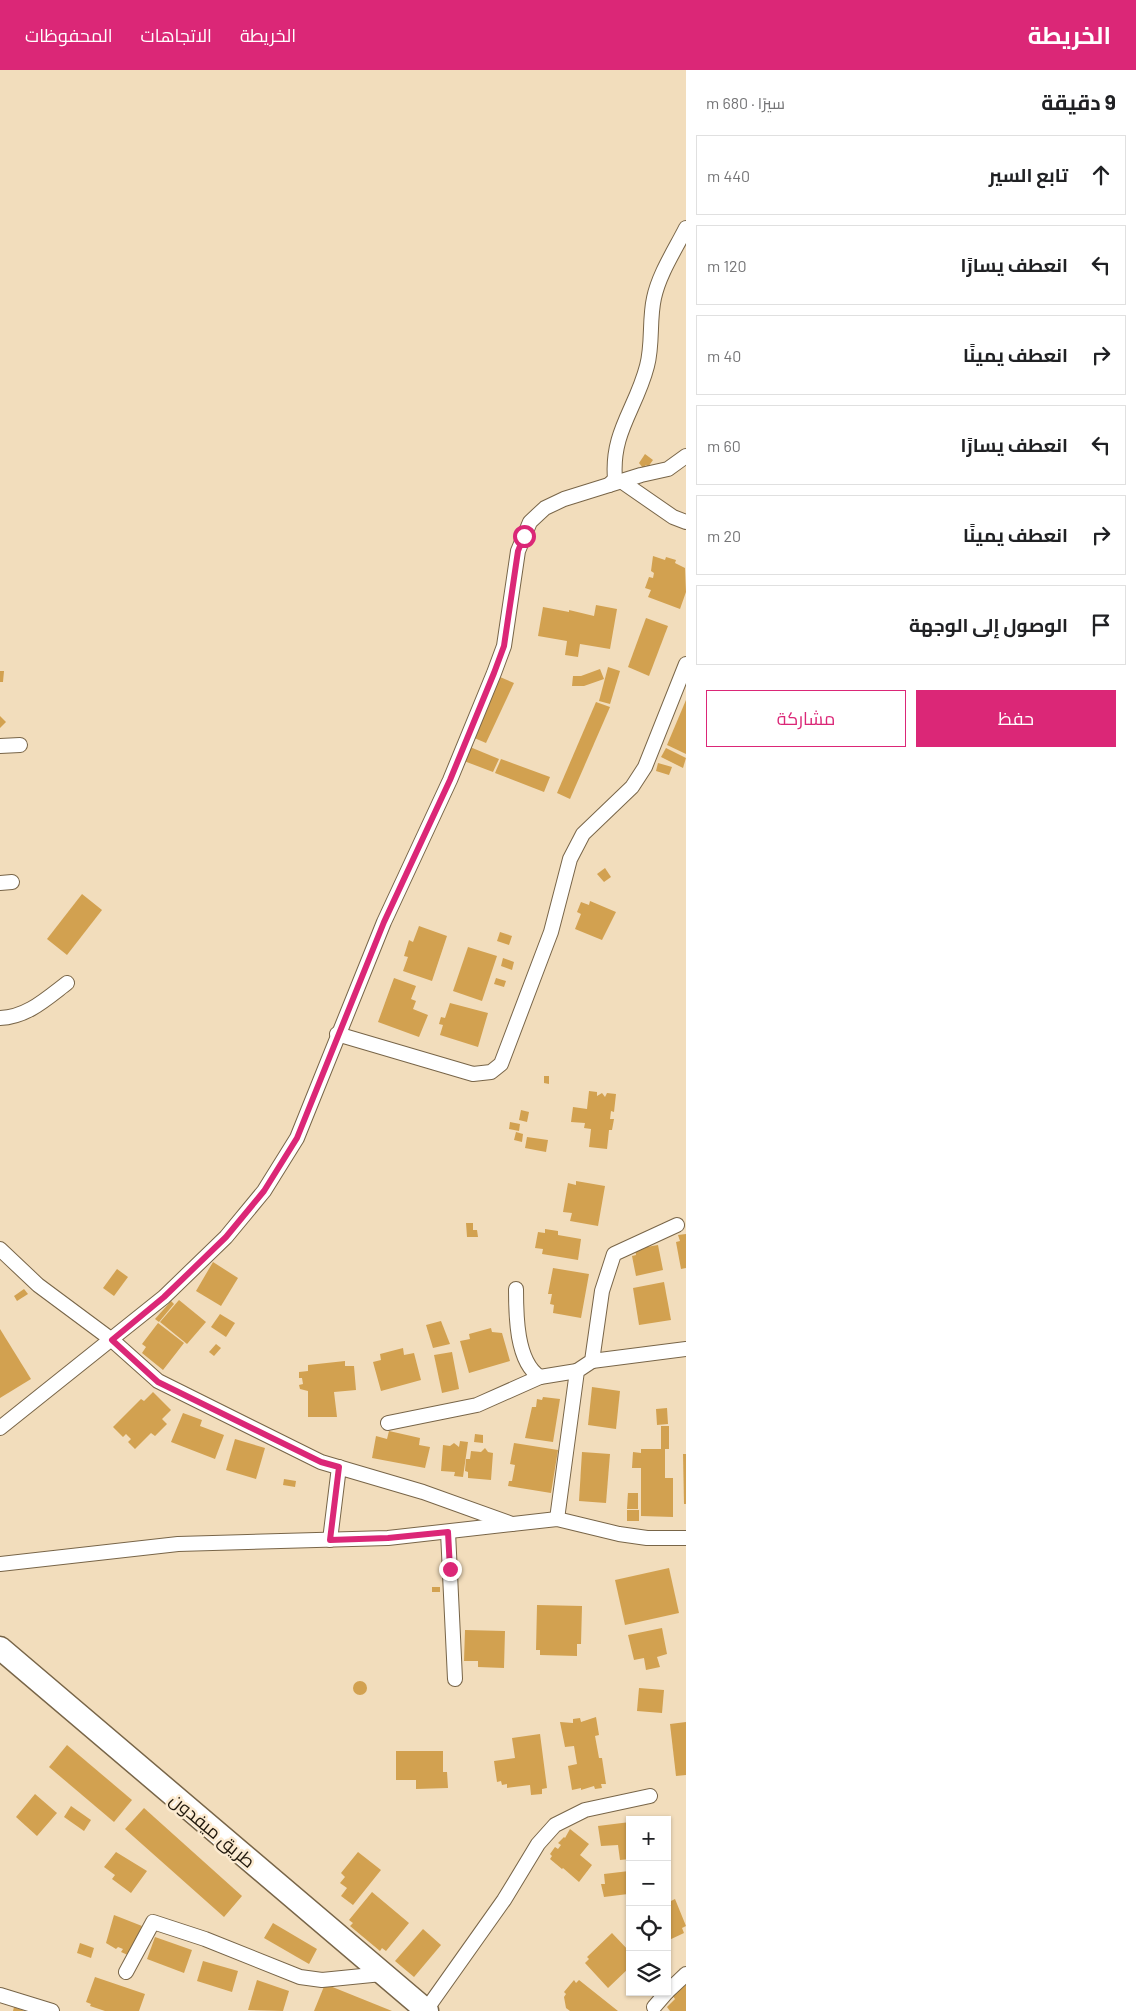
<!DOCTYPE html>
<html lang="ar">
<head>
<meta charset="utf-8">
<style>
  :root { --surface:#fff; --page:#f6f6f6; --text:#202124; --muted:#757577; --line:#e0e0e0; --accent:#db2777 }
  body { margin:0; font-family:Barlow,Cairo,sans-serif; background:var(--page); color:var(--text); direction:rtl }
  .controls { position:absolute; right:15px; bottom:15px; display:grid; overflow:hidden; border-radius:0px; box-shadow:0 1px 4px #0004 }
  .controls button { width:45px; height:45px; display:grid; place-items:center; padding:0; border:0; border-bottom:1px solid var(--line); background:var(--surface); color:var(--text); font:25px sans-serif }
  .stop { position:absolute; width:15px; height:15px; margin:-11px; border:4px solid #db2777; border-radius:50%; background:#fff }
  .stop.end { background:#db2777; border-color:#fff; box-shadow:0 1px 5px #0008 }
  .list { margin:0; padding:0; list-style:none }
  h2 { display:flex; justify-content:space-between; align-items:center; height:65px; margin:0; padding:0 20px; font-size:21px }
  h2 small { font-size:16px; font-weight:400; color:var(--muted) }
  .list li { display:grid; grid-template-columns:32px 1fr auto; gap:15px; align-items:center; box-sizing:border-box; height:80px; margin:0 10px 10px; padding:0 10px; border:1px solid var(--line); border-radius:0px }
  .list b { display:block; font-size:19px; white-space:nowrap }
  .list em { font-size:16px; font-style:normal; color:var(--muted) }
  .actions { display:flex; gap:10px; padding:15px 20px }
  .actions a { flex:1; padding:11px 0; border:1px solid var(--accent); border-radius:0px; text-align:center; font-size:18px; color:var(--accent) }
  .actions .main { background:var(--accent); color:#fff }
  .icon { flex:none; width:28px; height:28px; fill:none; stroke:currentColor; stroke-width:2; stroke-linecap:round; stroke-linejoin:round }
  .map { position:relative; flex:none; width:686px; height:1941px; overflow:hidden; direction:ltr }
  header { display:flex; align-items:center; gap:30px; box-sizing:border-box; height:70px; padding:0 25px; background:var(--accent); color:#fff }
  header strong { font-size:24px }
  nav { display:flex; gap:28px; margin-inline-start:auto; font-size:18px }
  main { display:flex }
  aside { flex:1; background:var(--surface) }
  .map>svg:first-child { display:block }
  .building { fill:#d2a150 }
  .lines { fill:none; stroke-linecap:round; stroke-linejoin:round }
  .street-casing { stroke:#786548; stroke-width:16 }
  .primary-casing { stroke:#786548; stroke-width:25 }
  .street { stroke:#fff; stroke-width:14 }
  .primary { stroke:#fff; stroke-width:22 }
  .route { stroke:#db2777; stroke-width:6 }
  .labels { text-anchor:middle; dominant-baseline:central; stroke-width:5; stroke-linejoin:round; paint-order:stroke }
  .street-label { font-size:18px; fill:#21190d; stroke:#fcebd1 }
</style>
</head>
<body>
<header>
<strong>الخريطة</strong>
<nav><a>الخريطة</a><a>الاتجاهات</a><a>المحفوظات</a></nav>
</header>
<main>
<aside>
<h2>9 دقيقة<small>سيرًا · 680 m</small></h2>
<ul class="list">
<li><svg class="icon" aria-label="ahead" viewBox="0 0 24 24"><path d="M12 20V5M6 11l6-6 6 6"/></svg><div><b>تابع السير</b></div><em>440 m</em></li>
<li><svg class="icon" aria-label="left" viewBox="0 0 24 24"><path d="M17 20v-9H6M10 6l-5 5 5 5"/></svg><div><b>انعطف يسارًا</b></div><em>120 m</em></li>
<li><svg class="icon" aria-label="right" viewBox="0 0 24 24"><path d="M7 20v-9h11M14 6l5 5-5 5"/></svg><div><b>انعطف يمينًا</b></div><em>40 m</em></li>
<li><svg class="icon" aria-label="left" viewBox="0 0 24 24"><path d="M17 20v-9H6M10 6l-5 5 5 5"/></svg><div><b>انعطف يسارًا</b></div><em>60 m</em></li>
<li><svg class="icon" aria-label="right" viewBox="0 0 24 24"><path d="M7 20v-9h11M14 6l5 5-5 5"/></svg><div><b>انعطف يمينًا</b></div><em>20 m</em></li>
<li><svg class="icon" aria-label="arrive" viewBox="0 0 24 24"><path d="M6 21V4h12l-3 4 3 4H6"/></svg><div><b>الوصول إلى الوجهة</b></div></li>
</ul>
<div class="actions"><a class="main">حفظ</a><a>مشاركة</a></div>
</aside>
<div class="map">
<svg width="686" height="1941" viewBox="0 0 686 1941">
  <rect width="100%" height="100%" fill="#f2ddbc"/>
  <g class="building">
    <path d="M645,384L653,390L648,397L646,395L643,398L639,393Z"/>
    <path d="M653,486L665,490L666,487L676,490L675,493L685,498L686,522L680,539L648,527L651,520L645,518L649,507L653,508L654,503L651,501Z"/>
    <path d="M596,535L617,539L610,579L580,574L578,587L565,585L567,571L538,566L543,537L569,542V540L594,546Z"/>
    <path d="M646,548L668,556L649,606L628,597Z"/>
    <path d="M608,597L620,601L610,634L599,631Z"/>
    <path d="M600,599L604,609L584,616H572L573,606H581Z"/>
    <path d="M0,601H4L3,612H0Z"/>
    <path d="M500,607L514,613L486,673L472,667Z"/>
    <path d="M686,630V684L667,675Z"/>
    <path d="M596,632L610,637L570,729L557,723Z"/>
    <path d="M0,646L6,652L0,658Z"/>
    <path d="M470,677L499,689L493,702L464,691Z"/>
    <path d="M666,678L686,688L683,698L661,687Z"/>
    <path d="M501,689L550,707L544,722L495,703Z"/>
    <path d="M658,693L672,697L669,705L656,701Z"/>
    <path d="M605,798L611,807L604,812L597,804Z"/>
    <path d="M82,824L102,840L67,885L47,869Z"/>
    <path d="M590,831L616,842L602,870L575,859L581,844L577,842L581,832L589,835Z"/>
    <path d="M419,856L447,866L432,911L403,901L408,887L404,886L409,870L413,872Z"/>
    <path d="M500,862L512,866L509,875L497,871Z"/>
    <path d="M468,877L497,886L482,931L453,921Z"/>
    <path d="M503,888L514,892L512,900L501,896Z"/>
    <path d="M394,908L416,916L411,929L416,931L413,939L428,945L419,967L378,952Z"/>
    <path d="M496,908L506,911L504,917L494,914Z"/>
    <path d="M450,933L488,943L478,977L440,965L443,955L439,954L441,947L445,948Z"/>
    <path d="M544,1006H549V1014L544,1013Z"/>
    <path d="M589,1021L597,1022V1026L602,1023L605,1027L607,1023L616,1024L614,1042L611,1041L610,1049H614L612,1060H609L607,1079L589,1077L591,1059L584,1058L585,1053L571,1052L573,1037L587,1039Z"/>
    <path d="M521,1040L529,1042L527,1052L519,1050Z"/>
    <path d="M510,1052L520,1054L519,1061L509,1059Z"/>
    <path d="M516,1062L523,1064L522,1072L514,1070Z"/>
    <path d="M527,1067L548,1070L546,1082L525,1078Z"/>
    <path d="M576,1111L605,1116L598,1156L570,1151L572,1143L563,1142L568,1113L576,1115Z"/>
    <path d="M466,1153H473V1160H477L478,1167H467Z"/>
    <path d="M545,1159L558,1161V1165L581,1169L578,1190L542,1184L543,1179L535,1178L538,1162L545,1163Z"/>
    <path d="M686,1164V1198L681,1199L676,1172L680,1171L678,1165Z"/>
    <path d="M658,1175L663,1200L636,1206L632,1186L636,1185L635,1179Z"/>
    <path d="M213,1192L238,1208L221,1236L196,1221Z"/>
    <path d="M553,1198L589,1204L581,1248L553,1243L554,1235L550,1234L552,1224H548Z"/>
    <path d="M117,1199L128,1207L114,1226L103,1218Z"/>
    <path d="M664,1212L671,1250L639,1255L633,1218Z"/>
    <path d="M24,1219L28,1224L17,1231L14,1226Z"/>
    <path d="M179,1230L206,1252L187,1274L160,1252Z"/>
    <path d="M171,1231L174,1234L159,1252L155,1249Z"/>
    <path d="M220,1244L235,1253L226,1267L211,1257Z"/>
    <path d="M441,1251L450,1274L433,1278L426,1255Z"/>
    <path d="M158,1253L184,1273L163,1300L142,1283L146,1277L142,1274Z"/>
    <path d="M491,1258L492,1262L502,1263L510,1291L469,1303L460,1271L470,1269L469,1264Z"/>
    <path d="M0,1259L31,1309L0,1328Z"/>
    <path d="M216,1274L221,1278L214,1286L209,1282Z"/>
    <path d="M403,1278L404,1285L414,1283L421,1310L381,1321L373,1292L381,1290L380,1284Z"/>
    <path d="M452,1282L459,1319L442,1323L434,1285Z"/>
    <path d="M345,1291V1296H354L356,1320L334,1322L337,1347H308V1321L300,1319L299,1315L303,1314L302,1308H299V1302L308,1301V1295Z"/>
    <path d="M592,1317L620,1321L616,1359L588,1355Z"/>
    <path d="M153,1322L171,1340L162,1349L167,1354L155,1366L151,1363L135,1379L128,1372L131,1369L126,1364L123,1367L113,1357L141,1329L144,1331Z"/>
    <path d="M543,1327L560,1329L553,1372L525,1368L532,1337H536L537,1329L542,1330Z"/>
    <path d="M667,1338L668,1354L657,1355L656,1339Z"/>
    <path d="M183,1343L202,1350L200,1356L224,1365L215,1389L171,1372Z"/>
    <rect x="661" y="1356" width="8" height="23"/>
    <path d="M389,1361L420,1368L419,1375L430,1377L425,1398L372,1388L376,1366L387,1369Z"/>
    <path d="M475,1364L483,1365V1373L474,1372Z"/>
    <path d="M235,1369L265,1378L256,1409L226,1400Z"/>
    <path d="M460,1371L468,1372L463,1407L454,1406L455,1402L441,1401L443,1375L450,1376L454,1373L459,1377Z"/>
    <path d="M514,1373L558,1380L551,1423L508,1416L509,1411H512L515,1395L510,1394Z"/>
    <path d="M485,1378L488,1382L493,1383L491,1410L468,1408V1402L465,1401L466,1389H470L471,1381L481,1382Z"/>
    <path d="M641,1379H665V1408H673V1447L641,1446V1398H632L633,1382L641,1383Z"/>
    <path d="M582,1382L610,1384L606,1433L579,1431Z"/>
    <path d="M683,1384H686V1434H684Z"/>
    <path d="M284,1409L296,1411L295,1417L283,1415Z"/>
    <path d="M628,1423H638V1439H627Z"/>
    <rect x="627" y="1440" width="12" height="11"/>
    <path d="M669,1498L679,1543L625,1555L615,1510Z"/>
    <rect x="432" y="1517" width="8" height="5"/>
    <path d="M537,1535L582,1536L581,1574H577V1586L540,1585V1580H536Z"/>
    <path d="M662,1558L667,1584L657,1587L660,1597L646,1600L644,1588L634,1590L628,1565Z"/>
    <path d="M465,1560L505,1561L504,1598L478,1597V1591H464Z"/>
    <circle cx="360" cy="1618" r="7"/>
    <path d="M639,1618L664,1620L662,1643L637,1641Z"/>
    <path d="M596,1647L599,1665L595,1666L599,1688H602L606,1714H601L602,1718L595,1719L594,1716L581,1720V1718L572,1720L568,1696L577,1694L574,1676L565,1677L560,1652L573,1653V1649L580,1648L581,1652Z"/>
    <path d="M686,1652V1705L676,1706L670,1654Z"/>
    <path d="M540,1664L547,1718L542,1719V1724L531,1725L530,1715L507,1718V1714L502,1715L501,1711L497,1712L494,1691L515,1688L512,1668Z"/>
    <path d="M67,1675L132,1730L114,1752L49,1697Z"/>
    <path d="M396,1681H443V1702H447L448,1718L416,1719V1710H396Z"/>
    <path d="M35,1724L57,1743L37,1766L16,1747Z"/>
    <path d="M71,1736L91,1750L84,1761L64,1747Z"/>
    <path d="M144,1738L242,1826L224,1847L125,1759Z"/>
    <path d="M630,1752V1789L620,1790L618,1775L601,1776L598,1756Z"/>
    <path d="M570,1759L589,1774L580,1785L592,1795L579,1812L563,1798L562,1799L550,1789L552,1786L550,1784L555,1777L558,1779L561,1775L558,1773L564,1767L565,1768Z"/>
    <path d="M116,1782L147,1801L131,1823L112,1809L115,1805L104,1797Z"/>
    <path d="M358,1782L381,1800L353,1835L341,1826L347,1818L340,1813L345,1807L341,1803Z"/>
    <path d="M629,1801L630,1811H627L628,1824L604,1827L601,1814H605L604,1804Z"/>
    <path d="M372,1822L409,1853L386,1881L382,1878L380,1881L350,1856L353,1853L349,1850Z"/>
    <path d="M675,1829L686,1856L682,1858L684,1863L667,1871V1833Z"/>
    <path d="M114,1845L142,1856L130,1886L121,1882L123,1879L118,1877L116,1879L106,1873Z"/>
    <path d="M273,1853L317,1879L309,1894L264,1868Z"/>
    <path d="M423,1859L441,1875L414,1907L395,1891Z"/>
    <path d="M612,1863L630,1882V1897L608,1918L585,1893L589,1889L587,1887Z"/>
    <path d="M155,1867L192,1880L184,1903L147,1889Z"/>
    <path d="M80,1873L94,1878L91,1888L77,1883Z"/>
    <path d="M203,1891L238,1901L232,1922L197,1911Z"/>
    <path d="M95,1907L145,1924L139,1941H105L90,1936L91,1934L86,1932Z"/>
    <path d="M257,1910L289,1921L283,1941L248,1940Z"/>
    <path d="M574,1910L576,1913L579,1910L618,1941H570L566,1938L564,1927L566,1924L564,1922Z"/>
    <path d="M686,1912V1941H670L667,1937L675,1929L672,1925Z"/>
    <path d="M325,1914L392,1941H314Z"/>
    <path d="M14,1937L25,1941H13Z"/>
  </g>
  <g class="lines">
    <defs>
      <g id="street">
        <path d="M621,411L673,447L686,452"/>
        <path d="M609,415L615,409C611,362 636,339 647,296C653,274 649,250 654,228C659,204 675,180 686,158"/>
        <path d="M0,676L20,675"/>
        <path d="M0,813L12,812"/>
        <path d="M0,948C27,947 46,929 67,913"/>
        <path d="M337,964L473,1004L491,1002L501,994L551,862L570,789L583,764L632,717L645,697L686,594"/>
        <path d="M0,1179L38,1215L112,1270L158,1311L321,1392L423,1422L512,1454"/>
        <path d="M516,1219C516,1244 516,1292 540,1307L577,1301"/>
        <path d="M592,1291L686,1279"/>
        <path d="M388,1353L477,1335L540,1307"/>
        <path d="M0,1358L164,1227L226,1167L264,1121L297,1068L384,852L450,710L494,603L504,576L518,481L530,452L545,438L564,429L641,405L668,399L686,386"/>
        <path d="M557,1449L577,1301L592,1291L602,1221L614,1184L677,1155"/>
        <path d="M448,1462L455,1609"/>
        <path d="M330,1470L339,1397"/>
        <path d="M0,1494L178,1474L388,1468L557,1449L619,1464L647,1468H686"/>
        <path d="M126,1902L153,1852L205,1869L300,1907L322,1910L382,1904"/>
        <path d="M667,1922L686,1904"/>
        <path d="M0,1925L52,1941"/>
        <path d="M654,1937L667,1922"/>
        <path d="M426,1940L504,1830L538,1774L555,1755L585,1740L650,1726"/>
      </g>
      <path id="primary" d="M0,1578L427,1941"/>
    </defs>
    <use href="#street" class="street-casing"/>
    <use href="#primary" class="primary-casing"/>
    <use href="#street" class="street"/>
    <use href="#primary" class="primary"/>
  </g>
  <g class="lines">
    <path class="route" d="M450,1499L448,1462L388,1468L330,1470L339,1397L321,1392L158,1312L112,1270L164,1227L226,1167L264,1121L297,1068L384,852L450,710L494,603L504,576L518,481L524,466"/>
  </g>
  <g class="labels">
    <g class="street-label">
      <text transform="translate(213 1760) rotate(40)">طريق ميفدون</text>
    </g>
  </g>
</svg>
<div class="controls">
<button>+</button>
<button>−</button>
<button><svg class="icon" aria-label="locate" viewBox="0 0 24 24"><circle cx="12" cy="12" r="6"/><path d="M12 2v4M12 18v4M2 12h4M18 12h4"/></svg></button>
<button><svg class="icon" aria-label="layers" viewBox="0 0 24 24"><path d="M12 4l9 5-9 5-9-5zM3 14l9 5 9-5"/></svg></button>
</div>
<div class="stop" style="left:524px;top:466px"></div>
<div class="stop end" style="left:450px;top:1499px"></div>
</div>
</main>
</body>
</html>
